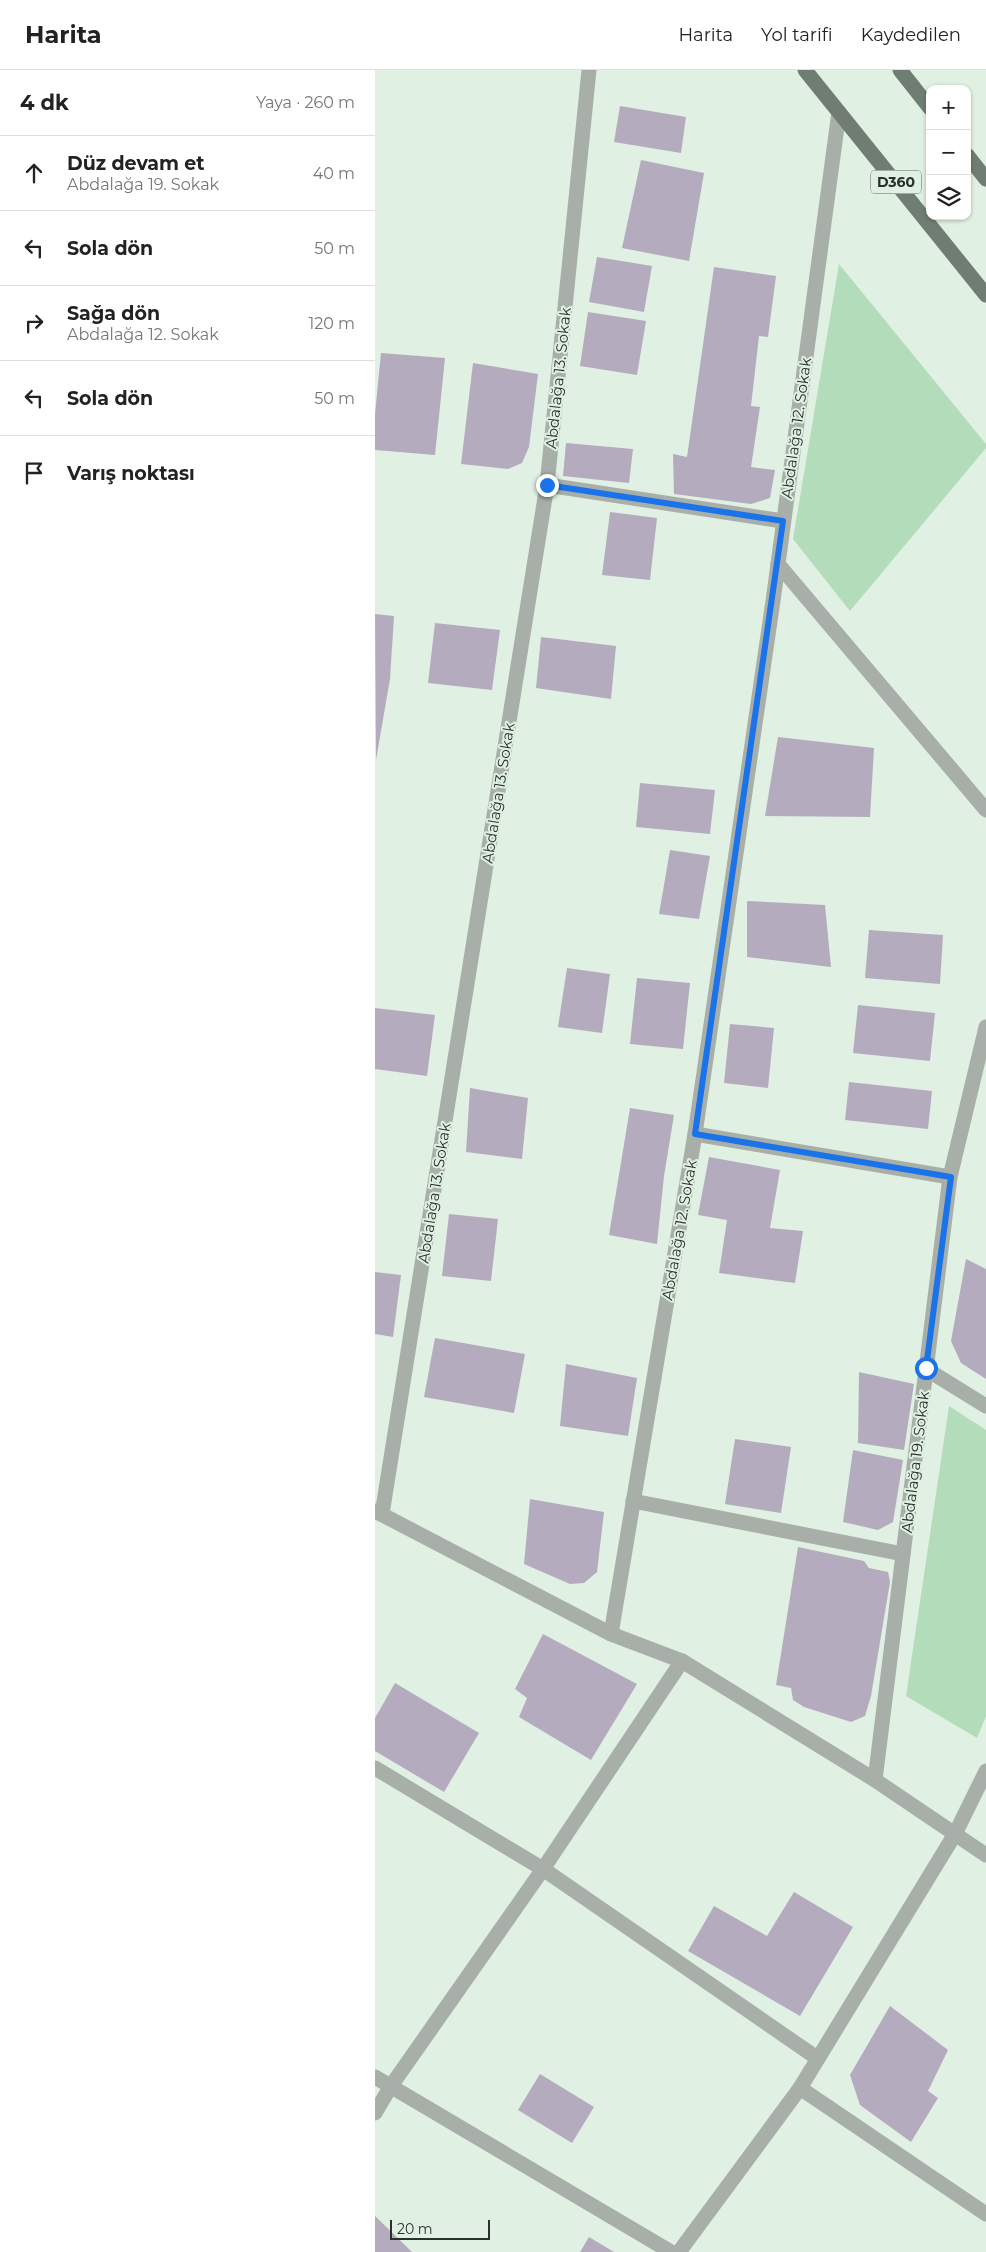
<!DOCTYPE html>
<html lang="tr">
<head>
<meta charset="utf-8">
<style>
  :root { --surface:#fff; --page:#f2f2f2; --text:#222; --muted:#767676; --line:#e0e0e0 }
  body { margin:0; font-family:Montserrat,sans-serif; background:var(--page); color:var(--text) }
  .controls { position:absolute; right:15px; top:15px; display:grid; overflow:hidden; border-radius:10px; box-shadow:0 1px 4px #0004 }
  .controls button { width:45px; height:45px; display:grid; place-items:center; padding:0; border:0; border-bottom:1px solid var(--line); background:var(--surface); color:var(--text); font:25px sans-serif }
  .scale { position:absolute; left:15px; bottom:12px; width:100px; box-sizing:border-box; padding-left:5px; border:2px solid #2a312c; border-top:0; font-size:14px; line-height:18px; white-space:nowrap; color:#2a312c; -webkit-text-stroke:4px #e0f0e2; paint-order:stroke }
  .stop { position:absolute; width:15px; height:15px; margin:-11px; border:4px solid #1a73e8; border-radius:50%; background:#fff }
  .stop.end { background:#1a73e8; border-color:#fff; box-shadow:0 1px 5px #0008 }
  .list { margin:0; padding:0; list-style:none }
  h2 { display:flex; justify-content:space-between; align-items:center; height:65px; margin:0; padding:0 20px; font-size:21px }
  h2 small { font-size:16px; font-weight:400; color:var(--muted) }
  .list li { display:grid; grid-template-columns:32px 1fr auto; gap:15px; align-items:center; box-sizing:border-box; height:75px; padding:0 20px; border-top:1px solid var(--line) }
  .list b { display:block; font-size:19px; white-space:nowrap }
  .list p { margin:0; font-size:16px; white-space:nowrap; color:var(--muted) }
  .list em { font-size:16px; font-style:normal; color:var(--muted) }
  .icon { flex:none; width:28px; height:28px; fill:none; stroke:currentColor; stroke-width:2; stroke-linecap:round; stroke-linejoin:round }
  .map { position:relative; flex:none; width:611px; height:2182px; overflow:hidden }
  header { display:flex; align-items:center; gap:30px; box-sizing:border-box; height:70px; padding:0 25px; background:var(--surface); border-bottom:1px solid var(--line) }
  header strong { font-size:24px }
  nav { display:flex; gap:28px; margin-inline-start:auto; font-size:18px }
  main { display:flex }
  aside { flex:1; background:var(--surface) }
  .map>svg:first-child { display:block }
  .green { fill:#b3ddba }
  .building { fill:#b4acbe }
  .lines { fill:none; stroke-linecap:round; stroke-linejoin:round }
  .minor { stroke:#a8afa9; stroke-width:15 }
  .tertiary { stroke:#a8afa9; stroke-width:15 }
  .primary { stroke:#707d72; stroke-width:15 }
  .route { stroke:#1a73e8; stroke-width:6 }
  .labels { text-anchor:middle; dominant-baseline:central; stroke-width:4; stroke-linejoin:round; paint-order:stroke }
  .shield { fill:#e0f0e2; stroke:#616a63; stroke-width:1 }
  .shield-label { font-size:14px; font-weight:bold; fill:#2a312c }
  .street-label { font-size:15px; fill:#2a312c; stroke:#e0f0e2 }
</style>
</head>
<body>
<header>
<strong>Harita</strong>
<nav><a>Harita</a><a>Yol tarifi</a><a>Kaydedilen</a></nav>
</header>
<main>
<aside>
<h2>4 dk<small>Yaya · 260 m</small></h2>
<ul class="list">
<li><svg class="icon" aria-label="ahead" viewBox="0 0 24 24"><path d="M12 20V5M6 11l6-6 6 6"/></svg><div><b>Düz devam et</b><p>Abdalağa 19. Sokak</p></div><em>40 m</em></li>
<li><svg class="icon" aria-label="left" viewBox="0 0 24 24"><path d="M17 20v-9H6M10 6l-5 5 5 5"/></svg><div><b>Sola dön</b></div><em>50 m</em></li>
<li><svg class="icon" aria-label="right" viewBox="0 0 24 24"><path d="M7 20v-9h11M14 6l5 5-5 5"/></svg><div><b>Sağa dön</b><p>Abdalağa 12. Sokak</p></div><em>120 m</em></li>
<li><svg class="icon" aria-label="left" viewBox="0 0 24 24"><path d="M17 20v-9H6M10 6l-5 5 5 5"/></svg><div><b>Sola dön</b></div><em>50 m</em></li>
<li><svg class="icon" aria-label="arrive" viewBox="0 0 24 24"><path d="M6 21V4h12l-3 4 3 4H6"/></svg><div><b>Varış noktası</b></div></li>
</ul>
</aside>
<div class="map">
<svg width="611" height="2182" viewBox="0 0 611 2182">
  <rect width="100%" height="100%" fill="#e0f0e2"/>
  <g class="green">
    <path d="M464,194L611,374V378L475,541L418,469Z"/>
    <path d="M574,1336L611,1360V1646L602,1668L531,1626Z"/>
  </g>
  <g class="building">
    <path d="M245,36L311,47L306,83L239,72Z"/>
    <path d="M266,90L329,103L314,191L247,178Z"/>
    <path d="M222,187L277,196L269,242L214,232Z"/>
    <path d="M339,197L401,206L393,267L384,266L376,336L385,337L376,397L400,400L395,428L376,434L299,424L298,384L312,387Z"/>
    <path d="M213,242L271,251L262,305L205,296Z"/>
    <path d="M6,283L70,288L60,385L0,380V344Z"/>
    <path d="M98,293L163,304L154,377L147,393L133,399L86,394Z"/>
    <path d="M191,373L258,379L254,413L188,406Z"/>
    <path d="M235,442L282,448L275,510L227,505Z"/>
    <path d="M0,544L19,546L15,609L1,690Z"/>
    <path d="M60,553L125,560L117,620L53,613Z"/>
    <path d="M166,567L241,576L236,629L161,618Z"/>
    <path d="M403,667L499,678L495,747L390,746Z"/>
    <path d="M265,713L340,720L335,764L261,757Z"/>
    <path d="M295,780L335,786L324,849L284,844Z"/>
    <path d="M372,831L450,835L456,897L372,887Z"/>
    <path d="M494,860L568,865L565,914L490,908Z"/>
    <path d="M192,898L235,904L227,963L183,957Z"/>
    <path d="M262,908L315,913L308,979L255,974Z"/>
    <path d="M483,935L560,943L555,991L478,983Z"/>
    <path d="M0,938L60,945L52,1006L0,999Z"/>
    <path d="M355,954L399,958L393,1018L349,1013Z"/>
    <path d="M474,1012L557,1021L553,1059L470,1050Z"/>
    <path d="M95,1018L153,1028L147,1089L91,1082Z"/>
    <path d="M255,1038L299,1045L289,1106L282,1174L234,1165Z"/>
    <path d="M334,1087L405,1100L395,1158L428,1161L420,1213L344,1203L352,1150L323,1145Z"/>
    <path d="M74,1144L123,1149L116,1211L67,1206Z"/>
    <path d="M591,1189L611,1199V1309L586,1293L576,1271Z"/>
    <path d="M0,1202L26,1205L18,1267L0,1264Z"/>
    <path d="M60,1268L150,1284L139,1343L49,1327Z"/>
    <path d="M191,1294L262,1308L253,1366L185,1356Z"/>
    <path d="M484,1302L539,1314L529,1380L483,1373Z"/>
    <path d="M360,1369L416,1377L406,1443L350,1434Z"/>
    <path d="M478,1380L528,1390L518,1452L503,1460L468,1452Z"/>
    <path d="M155,1429L229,1442L222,1502L209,1513L195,1514L149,1494Z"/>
    <path d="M423,1477L489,1491L494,1498L513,1502L515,1512L496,1626L490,1646L476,1652L429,1637L418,1630L416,1618L401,1615Z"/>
    <path d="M168,1564L262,1614L216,1690L144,1647L152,1628L140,1619Z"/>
    <path d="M20,1613L104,1663L69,1722L0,1681V1648Z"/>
    <path d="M419,1822L478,1857L425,1946L313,1881L339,1836L392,1866Z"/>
    <path d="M515,1936L573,1980L553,2021L563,2028L536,2072L485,2035L475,2005Z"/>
    <path d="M165,2004L219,2037L197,2073L143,2040Z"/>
    <path d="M0,2146L37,2182H0Z"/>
    <path d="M214,2167L239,2182H205Z"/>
  </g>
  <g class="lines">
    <g class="minor">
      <path d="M172,415L408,451"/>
      <path d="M403,494L611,740"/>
      <path d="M320,1064L575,1107"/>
      <path d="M551,1299L611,1336"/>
      <path d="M258,1431L528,1484"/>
      <path d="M7,1444L172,415L214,0"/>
      <path d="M236,1564L320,1064L398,531L464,42"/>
      <path d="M0,1698L168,1799L442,1988"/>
      <path d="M500,1710L575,1107L611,957"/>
      <path d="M580,1764L611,1701"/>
      <path d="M0,2007L296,2182"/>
      <path d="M425,2018L611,2144"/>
      <path d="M0,2043L16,2016L168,1799L307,1591"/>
    </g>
    <g class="tertiary">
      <path d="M0,1441L236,1564L307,1591L500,1710L611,1785"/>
      <path d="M304,2182L425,2018L580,1764"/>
    </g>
    <g class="primary">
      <path d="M430,0L611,225"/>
      <path d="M525,0L555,38"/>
      <path d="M592,85L611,109"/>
    </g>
  </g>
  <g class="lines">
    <path class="route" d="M172,415L408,451L320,1064L576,1107L551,1298"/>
  </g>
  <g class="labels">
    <rect class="shield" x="496" y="100.5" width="50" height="23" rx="4"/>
    <g class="shield-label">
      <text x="521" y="112">D360</text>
    </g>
    <g class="street-label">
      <text transform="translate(183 308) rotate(-84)">Abdalağa 13. Sokak</text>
      <text transform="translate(421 358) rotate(-82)">Abdalağa 12. Sokak</text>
      <text transform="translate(123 723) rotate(-81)">Abdalağa 13. Sokak</text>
      <text transform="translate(59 1123) rotate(-81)">Abdalağa 13. Sokak</text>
      <text transform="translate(304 1160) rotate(-80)">Abdalağa 12. Sokak</text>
      <text transform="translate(540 1392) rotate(-83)">Abdalağa 19. Sokak</text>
    </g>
  </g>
</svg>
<div class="controls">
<button>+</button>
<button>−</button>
<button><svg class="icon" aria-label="layers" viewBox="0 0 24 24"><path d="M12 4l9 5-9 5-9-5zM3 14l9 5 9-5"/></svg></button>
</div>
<div class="scale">20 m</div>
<div class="stop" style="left:551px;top:1298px"></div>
<div class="stop end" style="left:172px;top:415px"></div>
</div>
</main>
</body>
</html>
